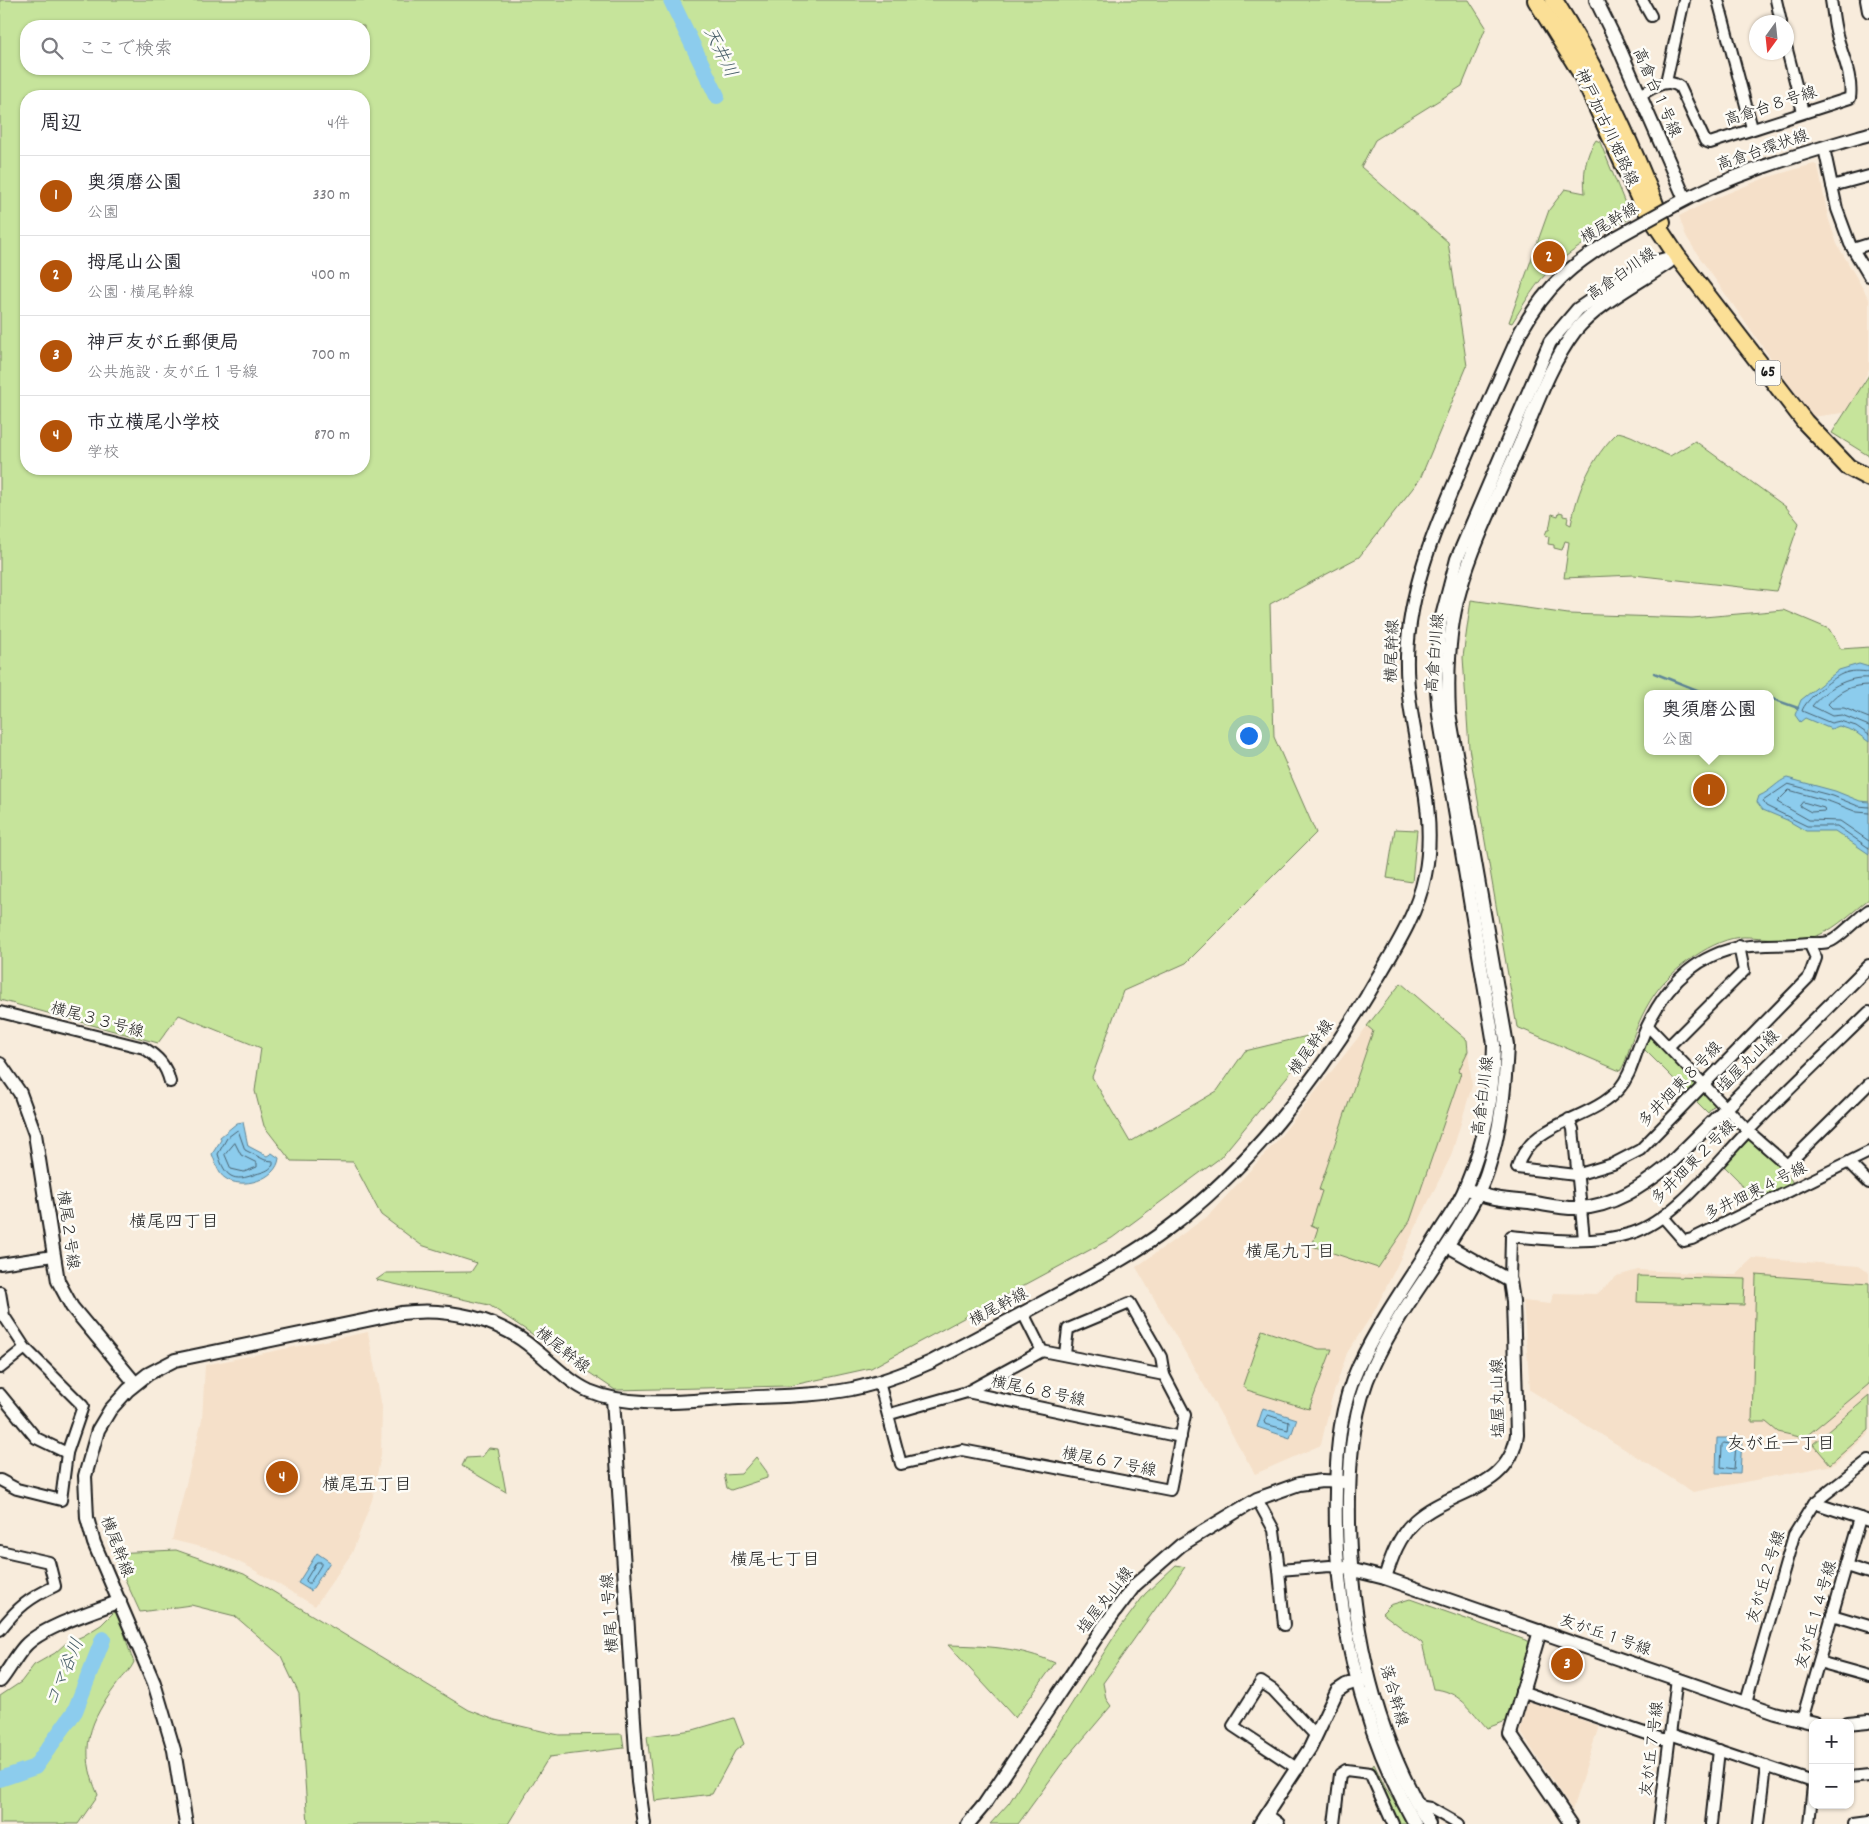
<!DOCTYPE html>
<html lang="ja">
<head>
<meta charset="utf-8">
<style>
  :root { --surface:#fff; --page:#f7f7f7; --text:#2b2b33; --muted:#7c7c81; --line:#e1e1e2; --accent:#b45309 }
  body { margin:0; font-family:Dekko,"Klee One",sans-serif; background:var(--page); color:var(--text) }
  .controls { position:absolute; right:15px; bottom:15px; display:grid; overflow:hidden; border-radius:10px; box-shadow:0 1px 4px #0004 }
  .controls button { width:45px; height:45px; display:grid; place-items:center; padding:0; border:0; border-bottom:1px solid var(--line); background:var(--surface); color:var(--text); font:25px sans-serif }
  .compass { position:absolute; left:1749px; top:15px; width:45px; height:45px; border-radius:50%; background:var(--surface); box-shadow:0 1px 4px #0004; rotate:195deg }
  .you { position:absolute; left:1248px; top:735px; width:18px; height:18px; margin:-12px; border:4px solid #fff; border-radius:50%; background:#1a73e8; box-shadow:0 0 0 8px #1a73e833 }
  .badge { display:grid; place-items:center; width:32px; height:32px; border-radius:50%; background:var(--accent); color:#fff; font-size:16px; font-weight:700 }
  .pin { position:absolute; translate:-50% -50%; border:2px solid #fff; box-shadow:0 1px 5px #0006 }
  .popup { position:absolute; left:1644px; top:690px; width:130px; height:65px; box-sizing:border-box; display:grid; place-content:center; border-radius:10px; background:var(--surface); filter:drop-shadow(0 1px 4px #0005); font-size:16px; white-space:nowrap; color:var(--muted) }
  .popup b { font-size:19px; color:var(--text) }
  .popup::after { content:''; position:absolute; left:50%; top:100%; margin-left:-10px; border:10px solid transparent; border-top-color:var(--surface) }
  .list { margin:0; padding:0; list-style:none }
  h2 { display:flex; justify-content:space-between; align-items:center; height:65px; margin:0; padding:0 20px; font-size:21px }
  h2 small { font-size:16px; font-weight:400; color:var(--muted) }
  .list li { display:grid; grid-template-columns:32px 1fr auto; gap:15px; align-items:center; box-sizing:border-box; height:80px; padding:0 20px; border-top:1px solid var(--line) }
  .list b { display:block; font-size:19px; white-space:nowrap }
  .list p { margin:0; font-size:16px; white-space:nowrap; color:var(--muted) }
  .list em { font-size:16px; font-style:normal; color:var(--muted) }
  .icon { flex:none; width:28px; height:28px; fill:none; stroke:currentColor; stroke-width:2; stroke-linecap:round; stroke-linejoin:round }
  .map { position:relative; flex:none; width:1869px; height:1824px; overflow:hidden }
  .search { position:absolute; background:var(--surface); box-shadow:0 1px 4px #0004; left:20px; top:20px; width:350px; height:55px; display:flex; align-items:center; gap:12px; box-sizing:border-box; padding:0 18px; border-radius:20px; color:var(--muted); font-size:19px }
  .panel { position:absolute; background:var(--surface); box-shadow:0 1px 4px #0004; left:20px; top:90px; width:350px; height:385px; border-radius:20px }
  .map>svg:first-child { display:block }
  .built { fill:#f5e0c9 }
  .green { fill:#c6e49b; stroke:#71805c; fill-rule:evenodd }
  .water { fill:#8ccced; stroke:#5f8699 }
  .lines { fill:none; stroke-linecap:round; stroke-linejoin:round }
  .shore { stroke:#496270; stroke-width:1 }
  .stream { stroke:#5f8699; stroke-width:2.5 }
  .river { stroke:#8ccced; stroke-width:16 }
  .minor-casing { stroke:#1c1c1c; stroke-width:14 }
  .tertiary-casing { stroke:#1c1c1c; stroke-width:16 }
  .primary-casing { stroke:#1c1c1c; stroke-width:20 }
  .minor { stroke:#fdfcf7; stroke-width:10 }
  .tertiary { stroke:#fdfcf7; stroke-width:12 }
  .primary { stroke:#fbdf96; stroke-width:16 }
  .tertiary-bridge-casing { stroke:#1c1c1c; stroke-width:16; stroke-linecap:butt }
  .tertiary-bridge { stroke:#fdfcf7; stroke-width:12 }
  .labels { text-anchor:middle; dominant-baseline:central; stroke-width:5; stroke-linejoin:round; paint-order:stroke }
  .shield { fill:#fdfcf7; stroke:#605f5e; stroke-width:1 }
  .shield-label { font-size:15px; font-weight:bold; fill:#1c1c1c }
  .street-label { font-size:16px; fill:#1c1c1c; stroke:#fdfcf7 }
  .water-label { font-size:18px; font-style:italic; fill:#435a65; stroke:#fdfcf7 }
  .neighbourhood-label { font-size:18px; fill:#1c1c1c; stroke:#fdfcf7 }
</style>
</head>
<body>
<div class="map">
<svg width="1869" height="1824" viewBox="0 0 1869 1824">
  <rect width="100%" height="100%" fill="#f8ecdc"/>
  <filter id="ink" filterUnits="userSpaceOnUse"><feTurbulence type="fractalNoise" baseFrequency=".02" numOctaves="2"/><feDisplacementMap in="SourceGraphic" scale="10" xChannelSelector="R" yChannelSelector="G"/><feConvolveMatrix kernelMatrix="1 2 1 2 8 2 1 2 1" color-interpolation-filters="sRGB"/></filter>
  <g filter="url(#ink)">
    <g class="built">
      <path d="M1814,164L1818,166L1828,217L1837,244L1869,299V369L1850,412L1812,417L1698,255L1686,236L1679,216L1716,198L1765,178Z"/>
      <path d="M1401,983L1467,1040L1472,1086L1451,1156L1375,1310L1347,1353L1331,1401L1321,1445L1255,1474L1136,1267L1208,1216L1276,1142Z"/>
      <path d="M1753,1258L1859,1266L1869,1273V1434L1833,1465L1693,1492L1530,1390L1523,1301L1550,1304L1554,1293L1597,1294L1617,1276L1638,1270L1735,1275Z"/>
      <path d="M368,1332L382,1407L381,1455L372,1500L352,1553L315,1606L249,1567L213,1550L172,1540L202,1420L205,1365Z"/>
      <path d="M1528,1701L1599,1726L1572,1810L1520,1731Z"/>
    </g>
    <g class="green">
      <path d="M0,0H1469L1486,27L1462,86L1375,140L1361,167L1448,242L1467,366L1420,479L1359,557L1270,604L1274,737L1316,833L1186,963L1123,991L1092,1077L1130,1142L1217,1091L1245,1051L1324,1032L1220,1158L1112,1238L871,1368L789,1386L615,1390L489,1305L376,1280L386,1273L471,1272L477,1263L421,1245L381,1215L353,1162L291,1161L264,1126L255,1091L261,1048L179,1015L158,1043L0,1000ZM26,26H364V69H26ZM26,96H364V469H26Z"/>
      <path d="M1596,140L1600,142L1631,218C1603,232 1576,246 1553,267C1536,282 1524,304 1512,323L1509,322L1549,210L1565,189L1585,193C1583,175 1585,155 1596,140Z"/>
      <path d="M1869,375V456L1832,433Z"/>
      <path d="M1618,432C1638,436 1651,449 1670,456L1695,441L1786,507L1799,523L1776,591L1634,575L1564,578L1569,542L1565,541L1562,550L1554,548V545L1548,544L1549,537L1545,535L1547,530H1549L1552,514L1558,516L1559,512L1563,513V516L1568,517L1567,523L1571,525C1578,489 1591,458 1618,432Z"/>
      <path d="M1471,600L1568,614L1692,618L1784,610L1829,629L1841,649L1869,647V899C1853,911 1838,927 1819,935C1796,944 1769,937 1744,937C1715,937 1672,969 1656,992C1646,1006 1638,1023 1632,1040C1628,1051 1627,1061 1620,1071L1517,1027L1469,748L1463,657ZM1648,694H1770V751H1648Z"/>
      <path d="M1395,829L1417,830L1412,882L1387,878Z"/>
      <path d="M1401,983L1467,1040L1468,1051L1458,1072L1461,1073L1410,1221L1378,1268L1312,1246L1318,1228L1311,1225L1322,1191L1319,1190L1373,1031L1367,1026Z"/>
      <path d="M1652,1036L1717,1102L1708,1113L1642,1047L1646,1037Z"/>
      <path d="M1749,1139L1782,1166L1793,1183L1758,1202L1756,1198L1751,1200L1738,1180L1723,1165Z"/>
      <path d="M1756,1275L1869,1283V1384L1804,1438L1778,1432L1766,1422H1752Z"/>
      <path d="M1638,1276L1745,1279L1744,1305L1637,1302Z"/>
      <path d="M1262,1330L1319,1349H1332L1309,1409L1247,1390L1243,1385Z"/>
      <path d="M1869,1396V1430L1830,1464L1813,1444Z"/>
      <path d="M489,1448L498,1449L506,1492L462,1466L466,1458L482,1457Z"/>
      <path d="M756,1457L767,1472V1478L731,1490L727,1488L724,1475L741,1474Z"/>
      <path d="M176,1550L244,1574L469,1710L495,1720L559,1735L622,1734L624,1748L549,1757L508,1824H308L299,1694L281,1656L235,1616L191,1605L140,1612L113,1553Z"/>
      <path d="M1176,1565L1185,1567L1103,1683L1106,1699L1111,1706L1061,1765L1018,1824H990L1009,1803L1117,1632L1145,1594Z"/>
      <path d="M1410,1599L1531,1642L1509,1720L1487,1728C1471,1710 1458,1690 1433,1689L1422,1643L1382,1613L1390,1605Z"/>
      <path d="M117,1609C124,1627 126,1645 134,1662C130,1671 124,1675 118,1683C89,1721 78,1749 98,1795L78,1824H0V1696L21,1682L34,1665L55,1653L65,1644L83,1636L101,1625Z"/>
      <path d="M948,1645C986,1646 1020,1647 1055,1663L1015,1718Z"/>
      <path d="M734,1718L744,1744L735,1751L712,1794L655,1801L647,1736L693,1730Z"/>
      <path d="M1374,1764L1385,1787L1408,1824H1399L1372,1767Z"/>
    </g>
    <g class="water">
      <path d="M1859,664L1869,667V742L1854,731L1839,726L1831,729L1805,718L1800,722L1795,715L1801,700L1839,670Z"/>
      <path d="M1787,778L1835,791L1860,801L1869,802V854L1835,831H1806L1787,820L1763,810L1757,802L1759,796C1771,791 1778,781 1787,778Z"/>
      <path d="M243,1122L248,1146L267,1156L272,1153L279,1158C277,1180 241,1190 225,1178C218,1174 215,1161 212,1154L221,1140L220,1137L237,1123Z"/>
      <path d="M1263,1408L1297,1419L1290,1438L1257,1427Z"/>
      <path d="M1717,1438H1742L1740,1474L1716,1473Z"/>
      <path d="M317,1553L330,1562L311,1591L298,1583Z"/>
    </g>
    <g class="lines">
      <g class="shore">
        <path d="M1869,672C1859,671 1852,670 1842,674C1831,679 1805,700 1802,711L1831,723L1840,721L1856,726L1869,735"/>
        <path d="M1869,678C1847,676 1826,689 1812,706L1832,716L1842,715L1869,726"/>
        <path d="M1869,685C1852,685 1839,690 1828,704L1832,708H1844L1869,718"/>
        <path d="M1803,802L1824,808L1825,811L1811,812L1800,806Z"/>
        <path d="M1869,807L1858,806L1833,796L1788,784L1763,801L1766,806L1807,826H1837L1869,848"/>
        <path d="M1869,813L1857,812L1831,802L1789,790L1777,802L1809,820L1840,821L1869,841"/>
        <path d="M238,1130L245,1150L265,1160L273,1161V1165C269,1171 263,1172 256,1174C233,1183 225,1177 218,1154L227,1138Z"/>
        <path d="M235,1143L241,1155L257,1163V1167L244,1172L231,1169L225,1155Z"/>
        <path d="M1268,1415L1289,1422L1288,1430L1265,1424L1264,1421Z"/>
        <path d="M1724,1443L1736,1445L1734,1469L1721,1467L1722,1445Z"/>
        <path d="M317,1562H321V1565L310,1583H307L306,1580Z"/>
      </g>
      <g class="stream">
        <path d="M1654,673L1702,692L1727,694"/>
        <path d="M1770,698L1798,708"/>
      </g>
      <g class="river">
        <path d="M671,0L717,96"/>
        <path d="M0,1779L35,1767L75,1711L103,1639"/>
      </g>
      <defs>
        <g id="minor">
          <path d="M1642,0L1651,16"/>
          <path d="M1718,0L1752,128"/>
          <path d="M1776,0L1781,22"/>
          <path d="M1786,46L1803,112"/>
          <path d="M1666,82L1684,0"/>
          <path d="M1640,95C1653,88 1667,77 1680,87L1705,141L1710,143L1850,98C1853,77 1842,55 1837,35C1834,24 1833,12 1831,0"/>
          <path d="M1824,148L1837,209L1850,244L1869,276"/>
          <path d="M1832,186L1869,176"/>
          <path d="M1853,249L1869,244"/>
          <path d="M1809,943L1816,958L1809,977L1640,1150L1613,1164L1576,1175L1517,1168C1531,1120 1590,1122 1619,1089C1631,1075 1634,1057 1641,1041C1654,1006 1677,972 1712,956C1743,941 1776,947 1809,943C1815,943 1825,944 1831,941C1839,938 1860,916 1869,910"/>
          <path d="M0,1012L144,1048C158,1057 166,1065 170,1082"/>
          <path d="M1648,1026L1748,1131L1787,1165L1869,1084"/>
          <path d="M1669,1046L1744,971L1739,946"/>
          <path d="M1569,1119L1573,1129L1584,1239"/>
          <path d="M1849,1163L1869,1183"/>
          <path d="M1663,1217L1684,1241L1692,1239L1869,1152"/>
          <path d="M0,1264L53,1256"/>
          <path d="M1510,1281L1511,1236C1550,1240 1593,1245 1632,1233C1675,1220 1719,1160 1750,1129C1789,1089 1829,1051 1869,1012"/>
          <path d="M0,1292L4,1316L25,1348L83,1406L67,1453L61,1500L17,1489L0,1480"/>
          <path d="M1065,1354L1068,1329L1130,1303L1161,1357L1164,1375"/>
          <path d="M0,1368L25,1348"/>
          <path d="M879,1382L901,1464L962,1450L1170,1490L1185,1415L1164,1375L1042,1351L1023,1313"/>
          <path d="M967,1392L1042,1351"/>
          <path d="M0,1394L36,1438L67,1453"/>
          <path d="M890,1414L967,1392L1181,1437"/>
          <path d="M1257,1499L1274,1530L1279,1570L1330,1566L1338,1568"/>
          <path d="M1814,1503L1869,1521"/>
          <path d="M0,1551L49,1562L55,1586C29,1598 18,1607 0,1630"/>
          <path d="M1847,1566L1869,1573"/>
          <path d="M1279,1570L1284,1625"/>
          <path d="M1832,1615L1869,1626"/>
          <path d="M1819,1662L1869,1676"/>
          <path d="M1521,1691L1662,1739H1669"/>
          <path d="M1746,1702L1794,1535L1814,1503L1869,1460"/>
          <path d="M1802,1720L1860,1518"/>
          <path d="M1670,1734L1813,1782"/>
          <path d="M1298,1769L1233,1726L1261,1682L1273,1690L1316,1736"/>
          <path d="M1850,1778L1869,1776"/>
          <path d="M1418,1806L1430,1808L1458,1824"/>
          <path d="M1334,1824L1340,1774L1346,1770L1370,1773L1393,1824"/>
          <path d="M1659,1824L1677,1678"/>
          <path d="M1711,1824L1719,1750"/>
          <path d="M1759,1824L1766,1766"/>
          <path d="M1809,1824L1813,1785"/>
          <path d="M1854,1824L1869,1822"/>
        </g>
        <g id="tertiary">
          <path d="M1596,0L1617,43L1685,199"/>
          <path d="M1867,0L1869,11"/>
          <path d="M1671,207C1733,173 1801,154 1869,134"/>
          <path d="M0,1064L20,1093L35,1134L58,1281L72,1307L135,1383"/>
          <path d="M1472,1191C1489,1199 1510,1200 1529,1202C1545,1204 1562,1209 1579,1208C1612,1207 1643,1186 1668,1166L1869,966"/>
          <path d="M613,1399L638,1782L644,1824"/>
          <path d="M1345,1568L1385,1578L1775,1713L1815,1723"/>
          <path d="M1385,1578C1391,1558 1399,1536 1415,1521C1450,1489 1510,1491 1517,1434L1513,1301L1510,1281L1448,1246"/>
          <path d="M1540,1631L1510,1734L1571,1824"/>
          <path d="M0,1681C9,1670 15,1657 25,1646C42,1627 95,1611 120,1601"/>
          <path d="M1848,1723L1869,1721"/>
          <path d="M1266,1815L1278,1824"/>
          <path d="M186,1824L174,1750L154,1683L94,1543L87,1518L85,1476L98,1430L110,1410L128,1390L148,1374L175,1360L401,1313C448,1307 499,1318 535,1350C553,1364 569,1382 589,1391C634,1410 692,1400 739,1398C777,1396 815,1396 852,1389C880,1383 906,1373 931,1362C975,1339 1018,1316 1062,1292C1097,1273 1134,1254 1167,1229C1247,1170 1316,1081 1367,996C1389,957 1416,920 1425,875C1440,802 1405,730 1407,657C1409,591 1433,533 1459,473C1479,425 1500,378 1521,331C1547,285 1572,264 1617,237"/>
          <path d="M968,1824L984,1805L1104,1626L1135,1585L1181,1545L1257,1499L1299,1484L1322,1481L1345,1482"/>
          <path d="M1260,1824L1310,1748L1337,1691L1346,1685L1366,1678"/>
          <path d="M1415,1824C1358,1723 1333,1606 1336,1491C1337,1447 1340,1406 1359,1365C1381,1319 1412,1276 1439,1233C1448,1218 1460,1203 1466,1186C1487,1136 1493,1098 1494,1044L1439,715L1436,678L1440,624L1457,559L1550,342L1578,309L1643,265L1677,256"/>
          <path d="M1429,1824C1370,1727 1347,1608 1349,1496C1350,1452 1354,1407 1373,1366C1395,1317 1431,1273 1459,1227C1469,1210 1481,1191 1487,1172C1501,1130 1505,1088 1507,1045L1449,713C1447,672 1448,630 1460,590C1475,538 1501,489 1522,439C1537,403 1551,363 1575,331C1599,302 1639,283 1669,262"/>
        </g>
        <g id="primary">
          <path d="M1536,0L1581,73L1641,202L1677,256L1805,422L1848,467L1869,478"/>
          <path d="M1554,0C1599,71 1632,144 1662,222"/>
        </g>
      </defs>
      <use href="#minor" class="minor-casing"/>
      <use href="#tertiary" class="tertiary-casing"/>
      <use href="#primary" class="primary-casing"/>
      <use href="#minor" class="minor"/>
      <use href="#tertiary" class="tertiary"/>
      <use href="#primary" class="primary"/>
      <defs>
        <path id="tertiary-bridge" d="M1617,237L1671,207"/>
      </defs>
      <use href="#tertiary-bridge" class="tertiary-bridge-casing"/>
      <use href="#tertiary-bridge" class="tertiary-bridge"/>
    </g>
  </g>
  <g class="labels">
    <rect class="shield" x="1755.5" y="360.5" width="25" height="25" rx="4"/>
    <g class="shield-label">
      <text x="1768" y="373">65</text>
    </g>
    <g class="street-label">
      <text transform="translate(1656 93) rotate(66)">高倉台１号線</text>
      <text transform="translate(1771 107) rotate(-18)">高倉台８号線</text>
      <text transform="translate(1606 128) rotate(65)">神戸加古川姫路線</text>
      <text transform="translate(1763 151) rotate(-19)">高倉台環状線</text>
      <text transform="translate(1610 224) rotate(-31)">横尾幹線</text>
      <text transform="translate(1622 275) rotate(-35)">高倉白川線</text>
      <text transform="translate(1393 651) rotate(-88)">横尾幹線</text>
      <text transform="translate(1436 653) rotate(-85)">高倉白川線</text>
      <text transform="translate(97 1021) rotate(15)">横尾３３号線</text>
      <text transform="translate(1312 1048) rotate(-54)">横尾幹線</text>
      <text transform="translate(1749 1062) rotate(-45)">塩屋丸山線</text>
      <text transform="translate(1681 1085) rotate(-46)">多井畑東８号線</text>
      <text transform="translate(1484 1096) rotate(-83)">高倉白川線</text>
      <text transform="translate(1694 1163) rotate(-45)">多井畑東２号線</text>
      <text transform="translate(1756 1192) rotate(-26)">多井畑東４号線</text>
      <text transform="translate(67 1230) rotate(82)">横尾２号線</text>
      <text transform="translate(999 1308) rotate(-28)">横尾幹線</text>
      <text transform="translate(562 1351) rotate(38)">横尾幹線</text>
      <text transform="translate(1038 1392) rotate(12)">横尾６８号線</text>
      <text transform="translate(1499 1398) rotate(-91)">塩屋丸山線</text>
      <text transform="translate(1109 1463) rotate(11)">横尾６７号線</text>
      <text transform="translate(116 1547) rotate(69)">横尾幹線</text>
      <text transform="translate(1767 1577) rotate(-73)">友が丘２号線</text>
      <text transform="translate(1106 1601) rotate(-52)">塩屋丸山線</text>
      <text transform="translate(611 1613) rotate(-94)">横尾１号線</text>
      <text transform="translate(1817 1615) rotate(-74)">友が丘１４号線</text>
      <text transform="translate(1605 1636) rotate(19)">友が丘１号線</text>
      <text transform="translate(1393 1696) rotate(74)">落合幹線</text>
      <text transform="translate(1653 1749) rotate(-83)">友が丘７号線</text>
    </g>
    <g class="water-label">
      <text transform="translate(719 53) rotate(64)">天井川</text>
      <text transform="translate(66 1673) rotate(-67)">コマ谷川</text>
    </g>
    <g class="neighbourhood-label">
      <text x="174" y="1223">横尾四丁目</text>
      <text x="1290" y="1253">横尾九丁目</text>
      <text x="1781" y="1445">友が丘一丁目</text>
      <text x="367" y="1486">横尾五丁目</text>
      <text x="775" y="1561">横尾七丁目</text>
    </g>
  </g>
</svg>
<div class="controls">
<button>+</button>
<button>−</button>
</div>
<svg class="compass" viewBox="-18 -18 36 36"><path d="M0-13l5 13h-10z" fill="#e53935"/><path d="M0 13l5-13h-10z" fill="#7c7c81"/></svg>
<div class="you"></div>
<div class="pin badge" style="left:1709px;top:790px">1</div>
<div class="popup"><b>奥須磨公園</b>公園</div>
<div class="pin badge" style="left:1549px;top:257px">2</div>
<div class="pin badge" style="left:1567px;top:1664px">3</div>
<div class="pin badge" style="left:282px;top:1477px">4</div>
<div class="search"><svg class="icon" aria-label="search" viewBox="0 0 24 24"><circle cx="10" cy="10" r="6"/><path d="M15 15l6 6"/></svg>ここで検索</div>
<section class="panel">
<h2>周辺<small>4件</small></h2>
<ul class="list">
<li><span class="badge">1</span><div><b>奥須磨公園</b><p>公園</p></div><em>330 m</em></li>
<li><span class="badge">2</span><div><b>拇尾山公園</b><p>公園 · 横尾幹線</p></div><em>400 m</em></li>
<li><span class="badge">3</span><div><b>神戸友が丘郵便局</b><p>公共施設 · 友が丘１号線</p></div><em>700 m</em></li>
<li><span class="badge">4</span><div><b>市立横尾小学校</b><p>学校</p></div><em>870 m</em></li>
</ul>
</section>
</div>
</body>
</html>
